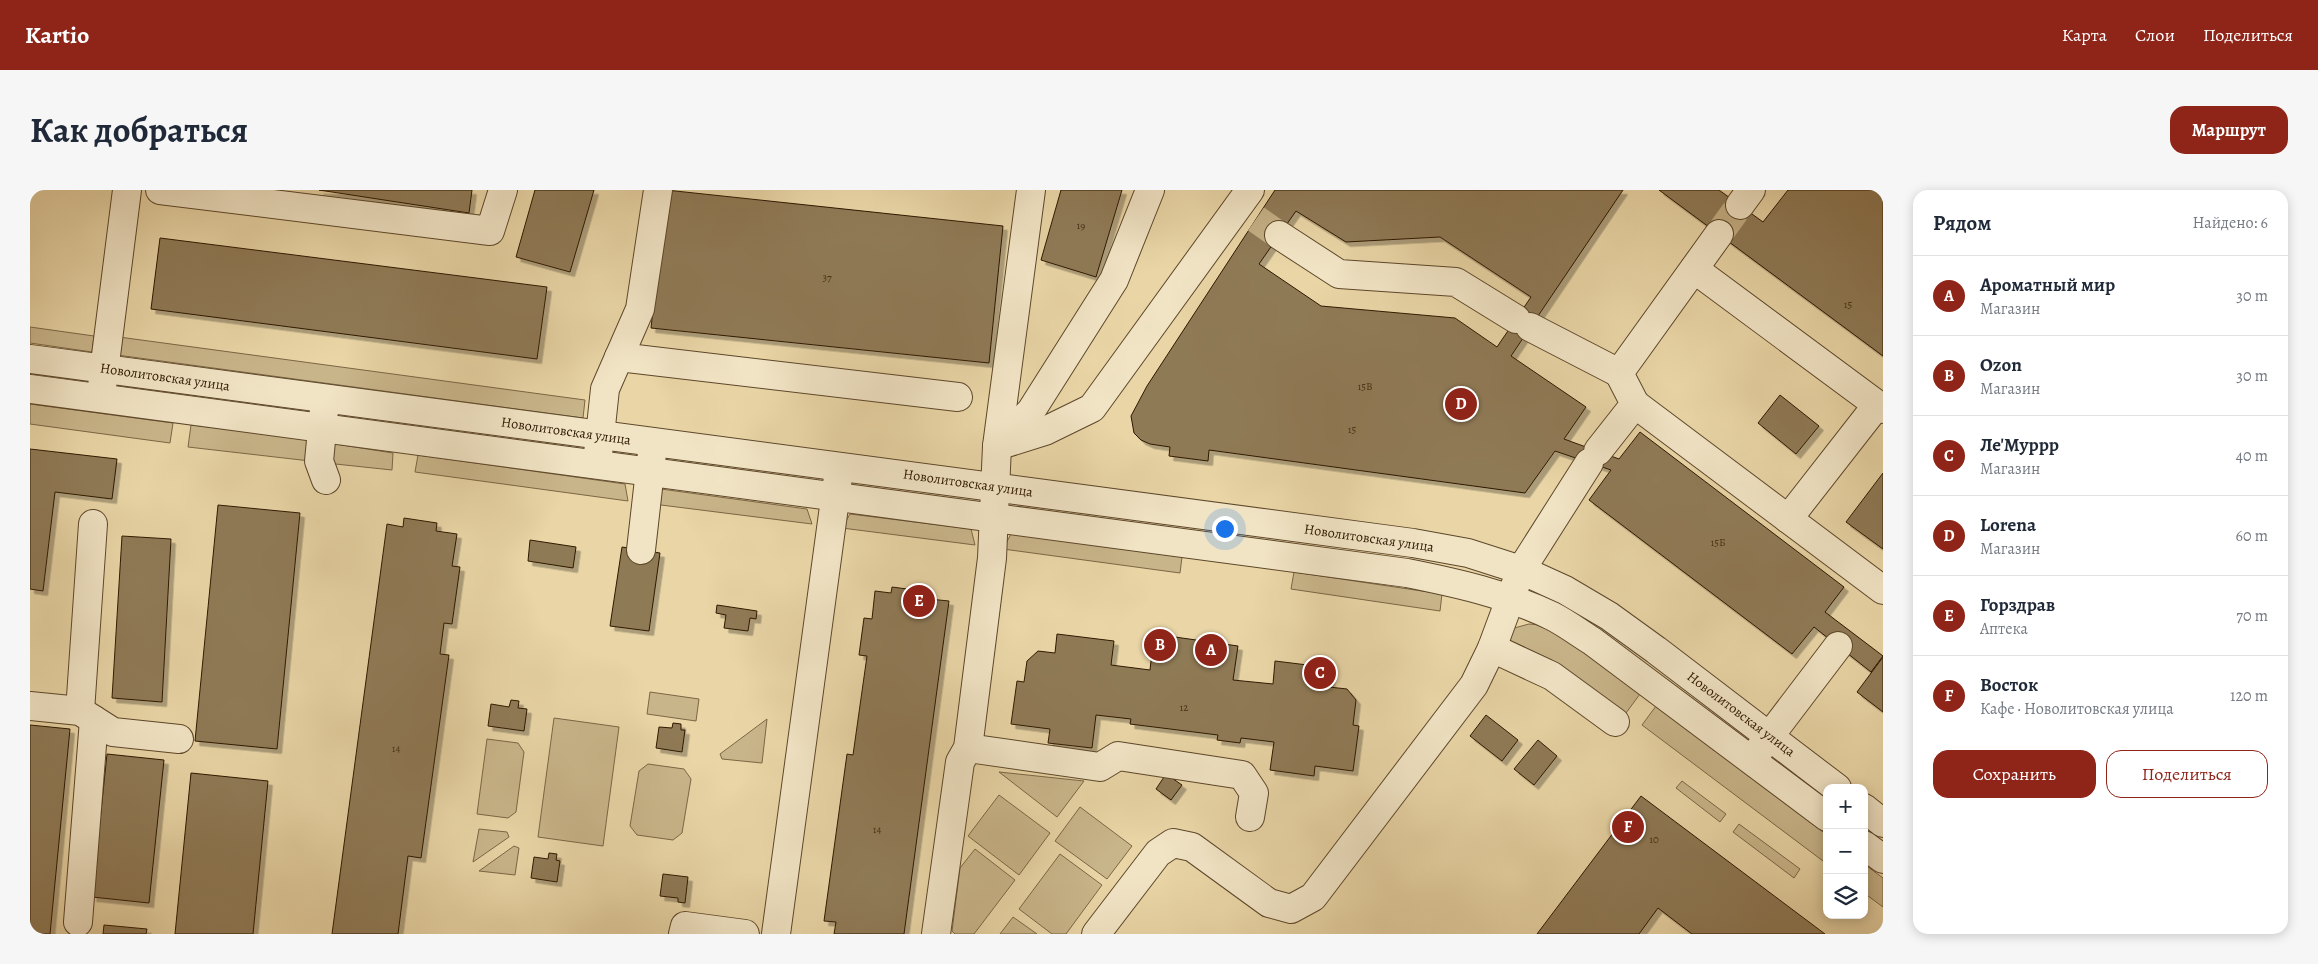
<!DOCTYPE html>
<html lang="ru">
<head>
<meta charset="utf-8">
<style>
  :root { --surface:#fff; --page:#f6f6f7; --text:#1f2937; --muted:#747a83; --line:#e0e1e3; --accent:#8f2418 }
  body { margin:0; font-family:Alegreya,serif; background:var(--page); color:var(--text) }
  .controls { position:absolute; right:15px; bottom:15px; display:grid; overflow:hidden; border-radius:10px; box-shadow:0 2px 12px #0003 }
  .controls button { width:45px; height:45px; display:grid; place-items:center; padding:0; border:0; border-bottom:1px solid var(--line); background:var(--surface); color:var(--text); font:25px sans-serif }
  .you { position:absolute; left:1194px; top:338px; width:18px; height:18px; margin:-12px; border:4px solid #fff; border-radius:50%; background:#1a73e8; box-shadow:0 0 0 8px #1a73e833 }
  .badge { display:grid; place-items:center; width:32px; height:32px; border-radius:50%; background:var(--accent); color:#fff; font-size:16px; font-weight:700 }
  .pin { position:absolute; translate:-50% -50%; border:2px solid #fff; box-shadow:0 1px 5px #0006 }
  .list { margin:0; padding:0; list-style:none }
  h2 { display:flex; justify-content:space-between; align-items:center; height:65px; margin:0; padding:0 20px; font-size:21px }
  h2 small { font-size:16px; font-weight:400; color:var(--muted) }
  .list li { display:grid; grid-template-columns:32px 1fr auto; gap:15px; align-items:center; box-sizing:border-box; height:80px; padding:0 20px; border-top:1px solid var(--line) }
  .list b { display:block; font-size:19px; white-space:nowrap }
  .list p { margin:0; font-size:16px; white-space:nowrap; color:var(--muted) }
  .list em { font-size:16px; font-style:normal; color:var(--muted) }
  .actions { display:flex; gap:10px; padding:15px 20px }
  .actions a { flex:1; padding:11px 0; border:1px solid var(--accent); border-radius:15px; text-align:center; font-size:18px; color:var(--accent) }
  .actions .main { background:var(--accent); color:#fff }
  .icon { flex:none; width:28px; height:28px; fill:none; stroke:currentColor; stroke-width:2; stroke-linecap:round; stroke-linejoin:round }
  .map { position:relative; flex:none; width:1853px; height:744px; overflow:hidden; border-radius:15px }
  header { display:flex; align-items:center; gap:30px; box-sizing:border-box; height:70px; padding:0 25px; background:var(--accent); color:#fff }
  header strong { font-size:24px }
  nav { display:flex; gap:28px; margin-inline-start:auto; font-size:18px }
  .intro { display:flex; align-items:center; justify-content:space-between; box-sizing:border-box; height:120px; padding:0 30px }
  h1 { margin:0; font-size:35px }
  .button { padding:12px 22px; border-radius:15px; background:var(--accent); color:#fff; font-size:18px; font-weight:700 }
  main { display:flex; gap:30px; padding:0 30px }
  aside { flex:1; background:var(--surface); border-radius:15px; box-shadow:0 2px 12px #0003 }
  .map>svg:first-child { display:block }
  .green { fill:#c9b58a; stroke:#7c6645 }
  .building { fill:#8f7a56; stroke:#2e1800; fill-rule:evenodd; filter:url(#shadow) }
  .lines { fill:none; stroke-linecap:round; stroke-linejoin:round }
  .minor-tunnel { stroke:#c4af85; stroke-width:28; stroke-dasharray:28 14; stroke-linecap:butt }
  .minor-casing { stroke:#5d472a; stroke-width:30 }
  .minor { stroke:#f1e4c5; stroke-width:28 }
  .labels { text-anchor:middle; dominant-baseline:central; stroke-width:4; stroke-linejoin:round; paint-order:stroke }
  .number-label { font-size:11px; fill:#463016 }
  .street-label { font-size:14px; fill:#2e1800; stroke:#f1e4c5 }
</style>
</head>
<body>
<header>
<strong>Kartio</strong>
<nav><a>Карта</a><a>Слои</a><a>Поделиться</a></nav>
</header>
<div class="intro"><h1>Как добраться</h1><a class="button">Маршрут</a></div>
<main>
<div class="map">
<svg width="1853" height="744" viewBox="0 0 1853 744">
  <defs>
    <filter id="shadow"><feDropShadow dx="4.5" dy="4.5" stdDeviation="0" flood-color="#0004"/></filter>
  </defs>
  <rect width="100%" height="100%" fill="#e9d5a6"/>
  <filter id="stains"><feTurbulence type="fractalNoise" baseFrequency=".004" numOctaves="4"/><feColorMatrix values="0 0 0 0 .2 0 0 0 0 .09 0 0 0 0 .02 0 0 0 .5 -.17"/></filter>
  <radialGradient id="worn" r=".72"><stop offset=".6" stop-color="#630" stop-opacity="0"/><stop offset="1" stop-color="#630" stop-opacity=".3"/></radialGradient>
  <g class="green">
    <path d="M0,137L64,146L62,162L0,153Z"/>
    <path d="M89,147L555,210L553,228L87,165Z"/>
    <path d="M0,214L143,233L140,253L0,234Z"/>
    <path d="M161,235L283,249L280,271L158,257Z"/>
    <path d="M299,253L363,263L362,280L296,273Z"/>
    <path d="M388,265L595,294L598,311L385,282Z"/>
    <path d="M631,299L777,319L782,334L623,314Z"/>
    <path d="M820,324L941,339L945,355L812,338Z"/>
    <path d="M981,344L1152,367L1150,383L973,359Z"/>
    <path d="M1264,382L1412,404L1410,421L1261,399Z"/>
    <path d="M1499,434L1511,435L1523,440L1610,504L1596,523L1522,470L1471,446L1477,440Z"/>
    <path d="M620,502L669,509L666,531L617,524Z"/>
    <path d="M1626,516L1797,645V674L1612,535Z"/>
    <path d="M524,528L589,537L573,656L508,647Z"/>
    <path d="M737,529L732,573L692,569L690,564Z"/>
    <path d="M457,549L488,553L494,562L486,622L478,628L447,624Z"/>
    <path d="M618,574L654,579L661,589L652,643L643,650L607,645L600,636L609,581Z"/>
    <path d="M969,582L1054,591L1027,627Z"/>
    <path d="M1652,591L1696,624L1690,632L1646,598Z"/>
    <path d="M969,605L1020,643L989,685L938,646Z"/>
    <path d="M1050,617L1102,656L1077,689L1025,651Z"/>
    <path d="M1709,634L1770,679L1764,688L1703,642Z"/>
    <path d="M449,639L477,642L479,647L443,672Z"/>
    <path d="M484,656L489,658L485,685L449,681Z"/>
    <path d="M945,659L985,690L944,744H925L922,741L930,678Z"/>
    <path d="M1030,664L1072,695L1036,744H1022L989,719Z"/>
    <path d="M1834,674L1853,688V717L1834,703Z"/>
    <path d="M983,727L1007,744H970Z"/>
  </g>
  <g class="building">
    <path d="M289,0H442L439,23Z"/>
    <path d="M505,0H564L540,82L486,67Z"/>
    <path d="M636,0L973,36L959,173L621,138Z"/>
    <path d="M1031,0H1092L1066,87L1011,70Z"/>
    <path d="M1245,0H1593L1481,166L1556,217L1534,249L1589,269L1610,242L1814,397L1795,422L1853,466L1841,482L1784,437L1762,464L1559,310L1581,280L1525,261L1495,303L1179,260L1178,271L1139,266L1140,257L1120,254L1111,250L1104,243L1101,226L1117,196ZM1266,21L1316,52L1410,47L1501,107L1467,157L1425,128L1291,116L1229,74Z"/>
    <path d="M1629,0H1689L1733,32L1758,0H1853V166Z"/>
    <path d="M130,48L517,97L507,169L121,119Z"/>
    <path d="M1750,205L1789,236L1766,264L1728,233Z"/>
    <path d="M0,259L87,269L82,309L25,302L13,401L0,399Z"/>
    <path d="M1853,283V359L1816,332Z"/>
    <path d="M188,315L270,323L247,559L165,551Z"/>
    <path d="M374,328L407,333L406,341L427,344L422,376L430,377L422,434L414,433L410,464L419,465L391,668L378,666L368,744H302L357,334L373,337Z"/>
    <path d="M92,346L141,349L132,512L82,508Z"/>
    <path d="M500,350L546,357L543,378L498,371Z"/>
    <path d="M592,357L630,363L619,441L580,436Z"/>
    <path d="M862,397L900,402L899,409L919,411L874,744H804L806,732L794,731L817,564L823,565L837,466L829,465L834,428L842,429L845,401L861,403Z"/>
    <path d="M687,415L727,421L726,429L720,428L718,441L694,438L696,425L686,423Z"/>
    <path d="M1027,444L1084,451L1081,475L1120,480L1124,444L1208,456L1203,490L1243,494L1245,471L1302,478L1299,497L1317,499L1326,510L1323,535L1329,536L1323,581L1285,576L1284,586L1240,580L1244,552L1211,548L1210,553L1187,550L1188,545L1100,534L1101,529L1066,525L1062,558L1018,553L1020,539L981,534L987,491L994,492L997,471L1008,461L1025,463Z"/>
    <path d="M1853,467V522L1827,502Z"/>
    <path d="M481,510L489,511L488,518L497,519L494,541L458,536L461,514L479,517Z"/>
    <path d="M1456,525L1488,550L1472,571L1440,546Z"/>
    <path d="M643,533L651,534V540H655L652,562L626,558L629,537L642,538Z"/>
    <path d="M0,535L40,539L20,744H0Z"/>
    <path d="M1508,550L1527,566L1504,595L1484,579Z"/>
    <path d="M77,564L134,570L119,713L62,707Z"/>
    <path d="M161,583L238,591L223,744H145Z"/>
    <path d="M1136,584L1152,595L1141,610L1126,599Z"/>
    <path d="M1611,606L1795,744H1662L1628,718L1609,744H1507Z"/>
    <path d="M519,663L527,664L526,670L530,671L527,692L501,688L504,667L518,669Z"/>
    <path d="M633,684L658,687L655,713L648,712V708L630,706Z"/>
    <path d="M74,735L117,739L116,744H73Z"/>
  </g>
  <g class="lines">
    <g class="minor-tunnel">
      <path d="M1226,29L1249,45"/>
      <path d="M1689,44L1710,15"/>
    </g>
    <defs>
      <g id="minor">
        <path d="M130,0L460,41L473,0"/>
        <path d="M1710,15L1721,0"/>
        <path d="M1249,45L1309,84L1426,92L1486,129"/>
        <path d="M1664,79L1853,219"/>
        <path d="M1500,137L1589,183"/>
        <path d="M589,167L928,207"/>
        <path d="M0,169L1383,353L1438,363L1491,380L1535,400L1579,426L1626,460L1807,598"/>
        <path d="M72,197L97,0"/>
        <path d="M0,199L1377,383C1427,393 1476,404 1522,426C1536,433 1549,443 1562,451L1797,627"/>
        <path d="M1605,214L1853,400"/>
        <path d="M294,220L289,271L296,290"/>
        <path d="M969,254L1001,221L1084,90L1120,0"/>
        <path d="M967,256L1015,241L1062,218L1220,0"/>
        <path d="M1568,261L1605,214L1589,183L1689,44"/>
        <path d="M568,264L575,199L610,119L628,0"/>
        <path d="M1758,329L1847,215"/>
        <path d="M611,360L622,263"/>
        <path d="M1462,458L1522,486L1585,532"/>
        <path d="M0,516L50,521L83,542L149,549"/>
        <path d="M50,521L63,334"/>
        <path d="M938,558L1070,577L1088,566L1212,585L1224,603L1220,627"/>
        <path d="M1729,560L1808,456"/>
        <path d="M1834,618L1853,633"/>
        <path d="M1834,655L1853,669"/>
        <path d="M48,732L64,530"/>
        <path d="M653,744L655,736L715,744"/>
        <path d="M746,744L808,287"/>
        <path d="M906,744L930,572L938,558L962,368L967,256L1001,0"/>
        <path d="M1066,744L1128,663L1143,653L1162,657L1239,713L1261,719L1283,707L1444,495L1462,458L1491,380L1559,273"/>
      </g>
    </defs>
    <use href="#minor" class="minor-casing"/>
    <use href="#minor" class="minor"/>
  </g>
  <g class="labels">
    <g class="number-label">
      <text x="1051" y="35">19</text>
      <text x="797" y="87">37</text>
      <text x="1818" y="114">15</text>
      <text x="1335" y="196">15В</text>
      <text x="1322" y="239">15</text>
      <text x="1688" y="352">15Б</text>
      <text x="1154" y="517">12</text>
      <text x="366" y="558">14</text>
      <text x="847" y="639">14</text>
      <text x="1624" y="649">10</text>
    </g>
    <g class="street-label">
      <text transform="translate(135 187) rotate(8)">Новолитовская улица</text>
      <text transform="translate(536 241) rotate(8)">Новолитовская улица</text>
      <text transform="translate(938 293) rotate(8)">Новолитовская улица</text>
      <text transform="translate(1339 348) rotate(8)">Новолитовская улица</text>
      <text transform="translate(1711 524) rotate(37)">Новолитовская улица</text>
    </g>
  </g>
  <rect width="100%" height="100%" filter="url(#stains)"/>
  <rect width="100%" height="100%" fill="url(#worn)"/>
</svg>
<div class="controls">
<button>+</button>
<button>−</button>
<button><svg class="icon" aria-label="layers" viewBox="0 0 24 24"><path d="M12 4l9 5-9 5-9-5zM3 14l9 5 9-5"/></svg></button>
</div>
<div class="you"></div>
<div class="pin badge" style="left:1181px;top:460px">A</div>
<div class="pin badge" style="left:1130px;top:455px">B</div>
<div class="pin badge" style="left:1290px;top:483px">C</div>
<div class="pin badge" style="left:1431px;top:214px">D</div>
<div class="pin badge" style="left:889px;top:411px">E</div>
<div class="pin badge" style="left:1598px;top:637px">F</div>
</div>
<aside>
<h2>Рядом<small>Найдено: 6</small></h2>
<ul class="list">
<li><span class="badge">A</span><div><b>Ароматный мир</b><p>Магазин</p></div><em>30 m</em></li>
<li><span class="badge">B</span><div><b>Ozon</b><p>Магазин</p></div><em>30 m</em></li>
<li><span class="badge">C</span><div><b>Ле'Муррр</b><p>Магазин</p></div><em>40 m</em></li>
<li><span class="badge">D</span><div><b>Lorena</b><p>Магазин</p></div><em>60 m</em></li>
<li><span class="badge">E</span><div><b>Горздрав</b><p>Аптека</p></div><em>70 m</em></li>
<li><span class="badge">F</span><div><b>Восток</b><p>Кафе · Новолитовская улица</p></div><em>120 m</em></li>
</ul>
<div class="actions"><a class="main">Сохранить</a><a>Поделиться</a></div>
</aside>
</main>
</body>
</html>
